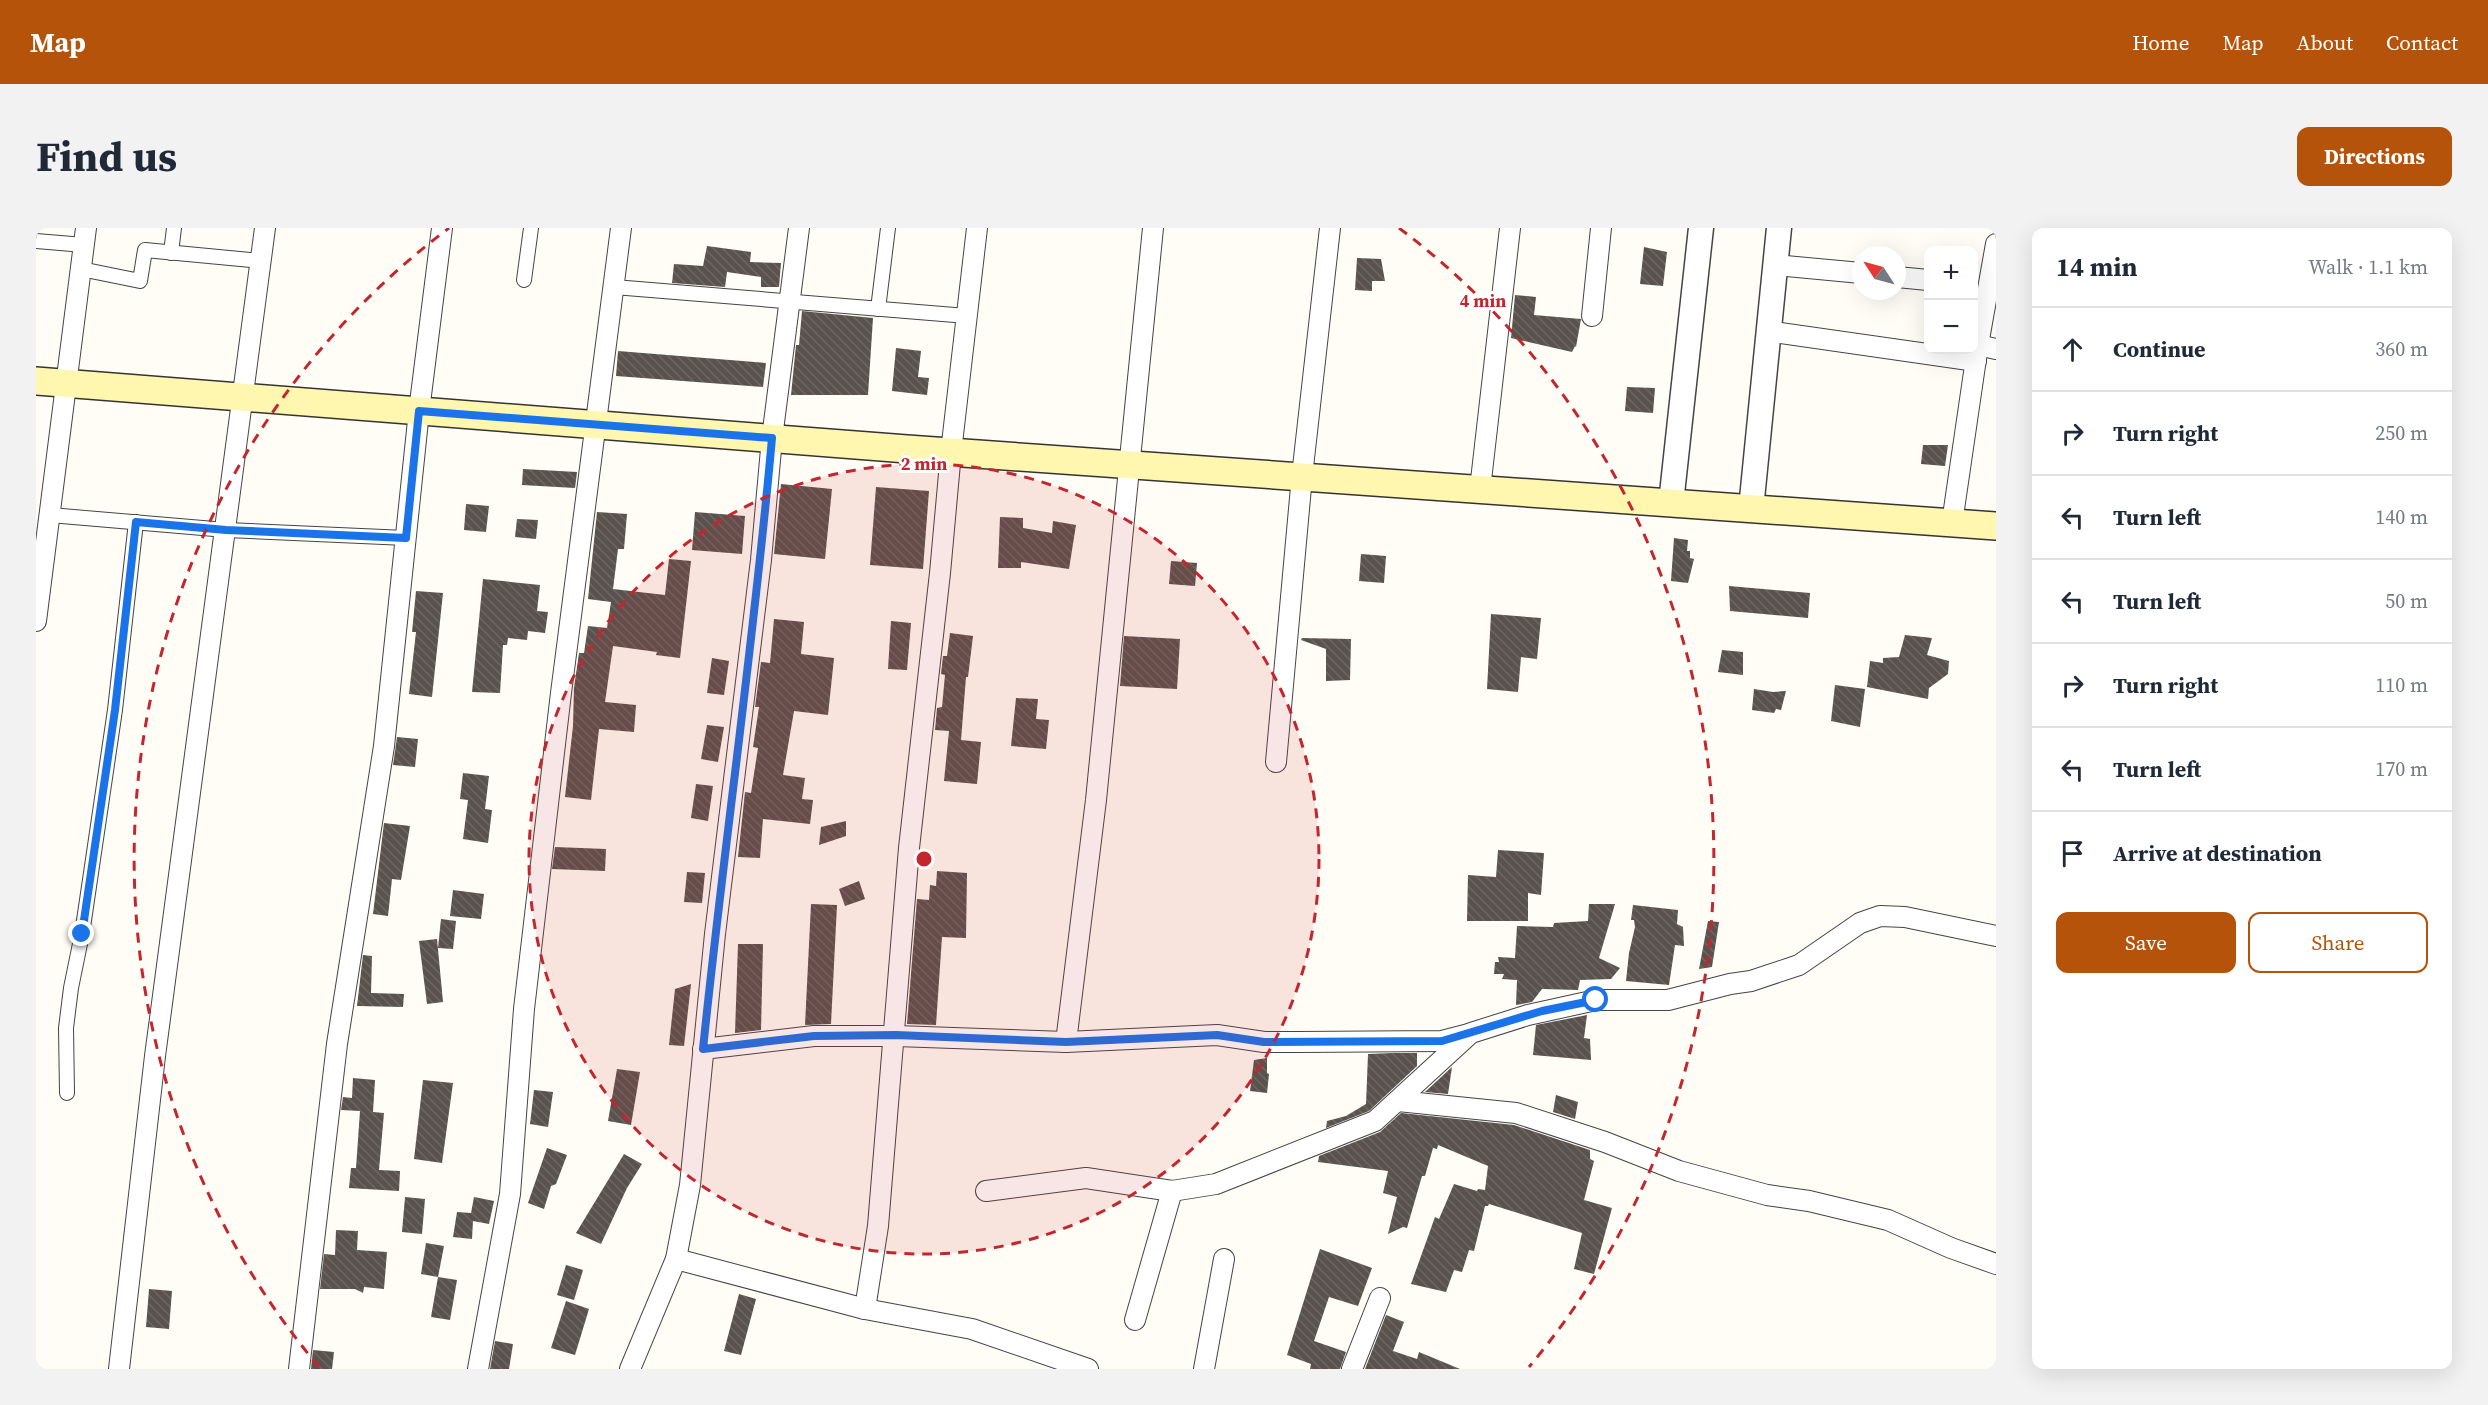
<!DOCTYPE html>
<html lang="en">
<head>
<meta charset="utf-8">
<style>
  :root { --surface:#fff; --page:#f2f2f3; --text:#1f2937; --muted:#747a83; --line:#e0e1e3; --accent:#b45309 }
  body { margin:0; font-family:"Source Serif 4",serif; background:var(--page); color:var(--text) }
  .controls { position:absolute; right:18px; top:18px; display:grid; overflow:hidden; border-radius:12px; box-shadow:0 6px 24px #0002 }
  .controls button { width:54px; height:54px; display:grid; place-items:center; padding:0; border:0; border-bottom:2px solid var(--line); background:var(--surface); color:var(--text); font:30px sans-serif }
  .compass { position:absolute; left:1816px; top:18px; width:54px; height:54px; border-radius:50%; background:var(--surface); box-shadow:0 6px 24px #0002; rotate:306deg }
  .stop { position:absolute; width:18px; height:18px; margin:-14px; border:4px solid #1a73e8; border-radius:50%; background:#fff }
  .stop.end { background:#1a73e8; border-color:#fff; box-shadow:0 2px 6px #0008 }
  .list { margin:0; padding:0; list-style:none }
  h2 { display:flex; justify-content:space-between; align-items:center; height:78px; margin:0; padding:0 24px; font-size:26px }
  h2 small { font-size:20px; font-weight:400; color:var(--muted) }
  .list li { display:grid; grid-template-columns:39px 1fr auto; gap:18px; align-items:center; box-sizing:border-box; height:84px; padding:0 24px; border-top:2px solid var(--line) }
  .list b { display:block; font-size:22px; white-space:nowrap }
  .list em { font-size:20px; font-style:normal; color:var(--muted) }
  .actions { display:flex; gap:12px; padding:18px 24px }
  .actions a { flex:1; padding:14px 0; border:2px solid var(--accent); border-radius:12px; text-align:center; font-size:21px; color:var(--accent) }
  .actions .main { background:var(--accent); color:#fff }
  .icon { flex:none; width:33px; height:33px; fill:none; stroke:currentColor; stroke-width:2; stroke-linecap:round; stroke-linejoin:round }
  .map { position:relative; flex:none; width:1960px; height:1141px; overflow:hidden; border-radius:12px }
  header { display:flex; align-items:center; gap:36px; box-sizing:border-box; height:84px; padding:0 30px; background:var(--accent); color:#fff }
  header strong { font-size:28px }
  nav { display:flex; gap:33px; margin-inline-start:auto; font-size:21px }
  .intro { display:flex; align-items:center; justify-content:space-between; box-sizing:border-box; height:144px; padding:0 36px }
  h1 { margin:0; font-size:42px }
  .button { padding:15px 27px; border-radius:12px; background:var(--accent); color:#fff; font-size:21px; font-weight:700 }
  main { display:flex; gap:36px; padding:0 36px }
  aside { flex:1; background:var(--surface); border-radius:12px; box-shadow:0 6px 24px #0002 }
  .map>svg:first-child { display:block }
  .building { fill:url(#building-back-hatch) }
  .lines { fill:none; stroke-linecap:round; stroke-linejoin:round }
  .pedestrian-casing { stroke:#444; stroke-width:16 }
  .minor-casing { stroke:#444; stroke-width:22 }
  .tertiary-casing { stroke:#444; stroke-width:27 }
  .secondary-casing { stroke:#333; stroke-width:30 }
  .pedestrian { stroke:#fff; stroke-width:14 }
  .minor { stroke:#fff; stroke-width:20 }
  .tertiary { stroke:#fff; stroke-width:24 }
  .secondary { stroke:#fff6b0; stroke-width:27 }
  .route { stroke:#1a73e8; stroke-width:8 }
  .ring { fill:none; stroke:#c4262e; stroke-width:3; stroke-dasharray:10 8 }
  .centre { fill:#c4262e; stroke:#fff; stroke-width:3 }
  .ring-label { font-size:18px; text-anchor:middle; font-weight:bold; fill:#c4262e; stroke:#fff; stroke-width:6; stroke-linejoin:round; paint-order:stroke }
</style>
</head>
<body>
<header>
<strong>Map</strong>
<nav><a>Home</a><a>Map</a><a>About</a><a>Contact</a></nav>
</header>
<div class="intro"><h1>Find us</h1><a class="button">Directions</a></div>
<main>
<div class="map">
<svg width="1960" height="1141" viewBox="0 0 1960 1141">
  <defs>
    <pattern id="building-back-hatch" width="6" height="6" patternUnits="userSpaceOnUse" patternTransform="scale(1.5)"><rect width="6" height="6" fill="#5a524d"/><path d="M-1 5l2 2M0 0l6 6M5-1l2 2" fill="none" stroke="#6d6662"/></pattern>
  </defs>
  <rect width="100%" height="100%" fill="#fffdf5"/>
  <g class="building">
    <path d="M671,18L715,24L714,34L745,35L743,59H725V49L691,44L689,59L636,55L638,36L667,38Z"/>
    <path d="M1608,19L1631,24L1627,58L1604,56Z"/>
    <path d="M1321,30L1345,31L1349,53H1336V63L1319,62Z"/>
    <path d="M1479,67L1500,69L1498,87L1545,91L1540,119L1539,118L1536,124L1475,110Z"/>
    <path d="M766,83L837,90L832,167H755L760,117H763Z"/>
    <path d="M860,120L885,123L882,149L893,150L891,167L856,163Z"/>
    <path d="M582,123L730,135L727,159L580,148Z"/>
    <path d="M1591,159L1619,160L1617,185L1589,183Z"/>
    <path d="M1887,217H1912L1909,238L1885,236Z"/>
    <path d="M487,241L541,244L539,260L486,257Z"/>
    <path d="M745,256L796,261L789,331L738,326Z"/>
    <path d="M840,259L893,263L887,341L834,337Z"/>
    <path d="M430,276L453,278L450,304L428,302Z"/>
    <path d="M561,284L591,286L588,321H582L577,361L629,367L633,331L655,333L644,430L620,427L621,424L577,418L569,474L600,477L598,504L563,501L555,572L529,569L537,498L538,460L543,425H548L552,398L571,400L575,374L552,371Z"/>
    <path d="M659,284L709,288L706,326L656,322Z"/>
    <path d="M964,289L987,290V300L1016,305L1017,293L1040,297L1033,341L985,334V340H962Z"/>
    <path d="M481,291L502,292L500,311L479,309Z"/>
    <path d="M1638,310L1652,312L1651,323H1654V330L1658,331L1652,355L1635,353Z"/>
    <path d="M1325,326L1350,328L1348,355L1323,353Z"/>
    <path d="M1135,333L1161,335L1159,358L1133,356Z"/>
    <path d="M447,351L504,357L501,383L512,384L509,405L492,403L491,412L472,410L471,417H467L464,465L436,464Z"/>
    <path d="M1693,358L1774,365L1772,390L1694,383Z"/>
    <path d="M380,363L407,365L396,469L373,466L380,404H376Z"/>
    <path d="M1455,386L1505,390L1501,431L1485,429L1482,464L1451,461Z"/>
    <path d="M738,391L768,394L765,426L798,430L792,487L758,483L747,547L769,550L766,571L777,572L774,596L727,591L724,630L702,629L709,564L715,565L722,520L717,519L723,479H719L725,434L734,435Z"/>
    <path d="M855,393L875,395L871,442L852,441Z"/>
    <path d="M914,405L937,408L932,449H930L925,512L945,514L941,556L908,553L913,503L899,502L901,480L906,479L909,447L905,446L907,428H911Z"/>
    <path d="M1869,407L1896,410L1891,427L1913,433L1912,446L1893,460L1892,471L1831,459L1834,433L1847,435V430L1863,429Z"/>
    <path d="M1088,408L1144,411L1141,461L1084,458Z"/>
    <path d="M1266,410L1315,411L1314,452L1290,453V421L1265,412Z"/>
    <path d="M1686,422L1707,424V447L1682,444Z"/>
    <path d="M676,430L693,433L688,467L671,465Z"/>
    <path d="M1799,457L1829,461L1824,499L1795,493Z"/>
    <path d="M1718,461L1737,464L1750,463L1745,482L1740,481L1738,485L1716,482Z"/>
    <path d="M980,470L1002,471L1000,491L1013,492L1010,521L975,518Z"/>
    <path d="M671,497L688,499L682,534L665,531Z"/>
    <path d="M361,509L382,511L379,539L357,537Z"/>
    <path d="M427,545L453,548L449,581L456,582L452,615L427,611L432,572L424,571Z"/>
    <path d="M660,556L677,558L672,593L655,590Z"/>
    <path d="M810,593V608L783,617L785,599Z"/>
    <path d="M348,595L374,598L365,652L356,651L352,688L337,686Z"/>
    <path d="M519,619L570,621L569,643L516,641Z"/>
    <path d="M1462,622L1508,625L1505,667L1492,665V693H1431L1432,647L1460,649Z"/>
    <path d="M901,643L931,645L930,710L906,709L900,797L871,796L881,671L893,672L894,657L900,658Z"/>
    <path d="M651,644L669,645L666,675L648,674Z"/>
    <path d="M823,653L829,671L809,678L803,661Z"/>
    <path d="M417,662L448,666L445,691L414,688Z"/>
    <path d="M775,676L801,677L795,796L769,797Z"/>
    <path d="M1553,676H1579L1563,730L1584,740L1575,751L1544,752L1542,762L1506,761L1496,774L1480,777L1481,752L1466,751L1468,746H1458L1459,734H1463L1462,729L1479,730L1481,698L1517,699L1518,695L1552,693Z"/>
    <path d="M1597,677L1642,682L1641,696L1647,699L1648,718L1639,717L1633,757L1590,753L1593,725L1599,699L1598,692H1595Z"/>
    <path d="M405,691L420,693L417,721L402,720Z"/>
    <path d="M1672,693L1683,694L1676,739L1663,741Z"/>
    <path d="M401,711L407,774L391,776L383,713Z"/>
    <path d="M702,716H727L725,802L699,805Z"/>
    <path d="M327,727L336,728L335,765L368,766L367,779L321,778Z"/>
    <path d="M655,756L648,818L633,817L639,761Z"/>
    <path d="M1551,787L1548,810L1554,811L1555,832L1497,827L1500,797Z"/>
    <path d="M1357,825H1381V838L1333,883L1290,900L1291,893L1310,888L1330,876L1332,826Z"/>
    <path d="M1231,830V845L1233,846L1231,865L1214,863L1218,832Z"/>
    <path d="M1416,839L1412,866L1389,864Z"/>
    <path d="M581,841L604,844L595,897L572,893Z"/>
    <path d="M317,850L339,852L337,884L348,885L343,942L364,943L363,963L313,960L315,940H320L324,883L305,882L307,869L316,870Z"/>
    <path d="M387,852L417,855L406,935L378,931Z"/>
    <path d="M498,862L517,864L512,899L494,896Z"/>
    <path d="M1520,867L1542,874L1539,891L1517,884Z"/>
    <path d="M1365,885L1478,897L1554,922V931L1558,933L1548,972L1576,980L1558,1046L1538,1041L1546,1005L1453,976L1452,978H1449L1438,1023L1433,1022L1426,1044L1418,1042L1410,1064L1375,1056L1399,989L1403,991L1418,956L1441,963L1442,961L1449,962L1452,938L1402,917L1401,921L1397,920L1389,948H1386L1371,1000L1367,999L1352,1006L1361,969L1347,965L1352,943L1282,934L1283,928L1344,904Z"/>
    <path d="M511,920L531,927L520,956L515,958L508,981L492,975Z"/>
    <path d="M588,926L606,936L591,960L565,1016L540,1005Z"/>
    <path d="M369,969L389,971L386,1006L366,1004Z"/>
    <path d="M438,969L458,973L453,996L437,993L436,1011L417,1009L421,984L435,985Z"/>
    <path d="M300,1002L322,1003L321,1022L351,1024L348,1061L328,1059L327,1065L319,1061H284L288,1026L299,1027Z"/>
    <path d="M390,1015L408,1018L402,1049L385,1046Z"/>
    <path d="M1284,1021L1336,1040L1322,1078L1293,1069L1278,1113L1310,1124L1304,1141H1274L1275,1136L1251,1127Z"/>
    <path d="M530,1037L547,1042L538,1072L521,1067Z"/>
    <path d="M402,1049L421,1052L414,1092L395,1089Z"/>
    <path d="M113,1061L136,1063L133,1101L110,1099Z"/>
    <path d="M703,1066L720,1071L705,1127L688,1123Z"/>
    <path d="M530,1073L553,1081L539,1127L515,1120Z"/>
    <path d="M1350,1087L1368,1094L1357,1123L1381,1131L1383,1124L1424,1141H1329Z"/>
    <path d="M459,1113L477,1116L473,1141H454Z"/>
    <path d="M277,1122L298,1124L296,1141H275Z"/>
  </g>
  <g class="lines">
    <defs>
      <g id="pedestrian">
        <path d="M0,13L48,17"/>
        <path d="M135,25L138,0"/>
        <path d="M45,41L104,53L109,22L225,33"/>
        <path d="M488,52L495,0"/>
        <path d="M578,59L931,88"/>
        <path d="M842,81L852,0"/>
        <path d="M14,287L190,302L370,310"/>
        <path d="M31,865L30,800L35,760L46,706L79,482L100,294"/>
      </g>
      <g id="minor">
        <path d="M1740,37L1825,45"/>
        <path d="M1861,49L1892,52"/>
        <path d="M1556,88L1565,0"/>
        <path d="M1731,103L1940,133"/>
        <path d="M1942,117L1960,121"/>
        <path d="M1444,261L1474,0"/>
        <path d="M1916,295L1942,117L1960,16"/>
        <path d="M0,393L50,0"/>
        <path d="M1240,534L1266,248L1294,0"/>
        <path d="M1030,814L1060,572L1117,0"/>
        <path d="M667,821L778,808H860L1030,814L1181,807L1228,814H1262L1406,813L1433,806"/>
        <path d="M1362,873L1480,885L1569,914L1643,943L1731,967L1773,973L1852,992L1915,1020L1960,1036"/>
        <path d="M950,963L1050,950L1136,963L1180,956L1339,893L1435,805L1492,787L1560,772H1632L1694,756L1715,753L1763,737L1824,695L1844,688L1869,689L1960,708"/>
        <path d="M640,1031L829,1081L936,1101L1052,1141"/>
        <path d="M829,1081L842,998L873,620L904,345L915,224L941,0"/>
        <path d="M1099,1092L1136,963"/>
        <path d="M83,1141L119,828L229,0"/>
        <path d="M263,1141L301,816L348,518L383,183L406,0"/>
        <path d="M442,1141L474,966L488,781L525,465L585,0"/>
        <path d="M594,1141L640,1031L654,957L679,706L725,332L736,210L763,0"/>
        <path d="M1168,1141L1188,1031"/>
        <path d="M1316,1141L1344,1070"/>
      </g>
      <g id="tertiary">
        <path d="M1635,275L1665,0"/>
        <path d="M1715,281L1743,0"/>
      </g>
      <path id="secondary" d="M0,153L871,221L1960,298"/>
    </defs>
    <use href="#pedestrian" class="pedestrian-casing"/>
    <use href="#minor" class="minor-casing"/>
    <use href="#tertiary" class="tertiary-casing"/>
    <use href="#secondary" class="secondary-casing"/>
    <use href="#pedestrian" class="pedestrian"/>
    <use href="#minor" class="minor"/>
    <use href="#tertiary" class="tertiary"/>
    <use href="#secondary" class="secondary"/>
  </g>
  <g class="lines">
    <path class="route" d="M46,706L79,482L100,294L190,302L370,310L383,183L736,210C718,414 688,617 667,821L778,808L860,807L1030,814L1181,807L1228,814L1406,813L1506,783L1560,772"/>
  </g>
  <circle cx="888" cy="631" r="395" fill="#c4262e" fill-opacity=".12"/>
  <g class="ring">
    <circle cx="888" cy="631" r="395"/>
    <path d="M283 1139A790 790 0 0 1 413 0M1363 0A790 790 0 0 1 1493 1139"/>
  </g>
  <circle cx="888" cy="631" r="9" class="centre"/>
  <g class="ring-label">
    <text x="1447" y="79">4 min</text>
    <text x="888" y="242">2 min</text>
  </g>
</svg>
<div class="controls">
<button>+</button>
<button>−</button>
</div>
<svg class="compass" viewBox="-18 -18 36 36"><path d="M0-13l5 13h-10z" fill="#e53935"/><path d="M0 13l5-13h-10z" fill="#747a83"/></svg>
<div class="stop" style="left:1560px;top:772px"></div>
<div class="stop end" style="left:46px;top:706px"></div>
</div>
<aside>
<h2>14 min<small>Walk · 1.1 km</small></h2>
<ul class="list">
<li><svg class="icon" aria-label="ahead" viewBox="0 0 24 24"><path d="M12 20V5M6 11l6-6 6 6"/></svg><div><b>Continue</b></div><em>360 m</em></li>
<li><svg class="icon" aria-label="right" viewBox="0 0 24 24"><path d="M7 20v-9h11M14 6l5 5-5 5"/></svg><div><b>Turn right</b></div><em>250 m</em></li>
<li><svg class="icon" aria-label="left" viewBox="0 0 24 24"><path d="M17 20v-9H6M10 6l-5 5 5 5"/></svg><div><b>Turn left</b></div><em>140 m</em></li>
<li><svg class="icon" aria-label="left" viewBox="0 0 24 24"><path d="M17 20v-9H6M10 6l-5 5 5 5"/></svg><div><b>Turn left</b></div><em>50 m</em></li>
<li><svg class="icon" aria-label="right" viewBox="0 0 24 24"><path d="M7 20v-9h11M14 6l5 5-5 5"/></svg><div><b>Turn right</b></div><em>110 m</em></li>
<li><svg class="icon" aria-label="left" viewBox="0 0 24 24"><path d="M17 20v-9H6M10 6l-5 5 5 5"/></svg><div><b>Turn left</b></div><em>170 m</em></li>
<li><svg class="icon" aria-label="arrive" viewBox="0 0 24 24"><path d="M6 21V4h12l-3 4 3 4H6"/></svg><div><b>Arrive at destination</b></div></li>
</ul>
<div class="actions"><a class="main">Save</a><a>Share</a></div>
</aside>
</main>
</body>
</html>
